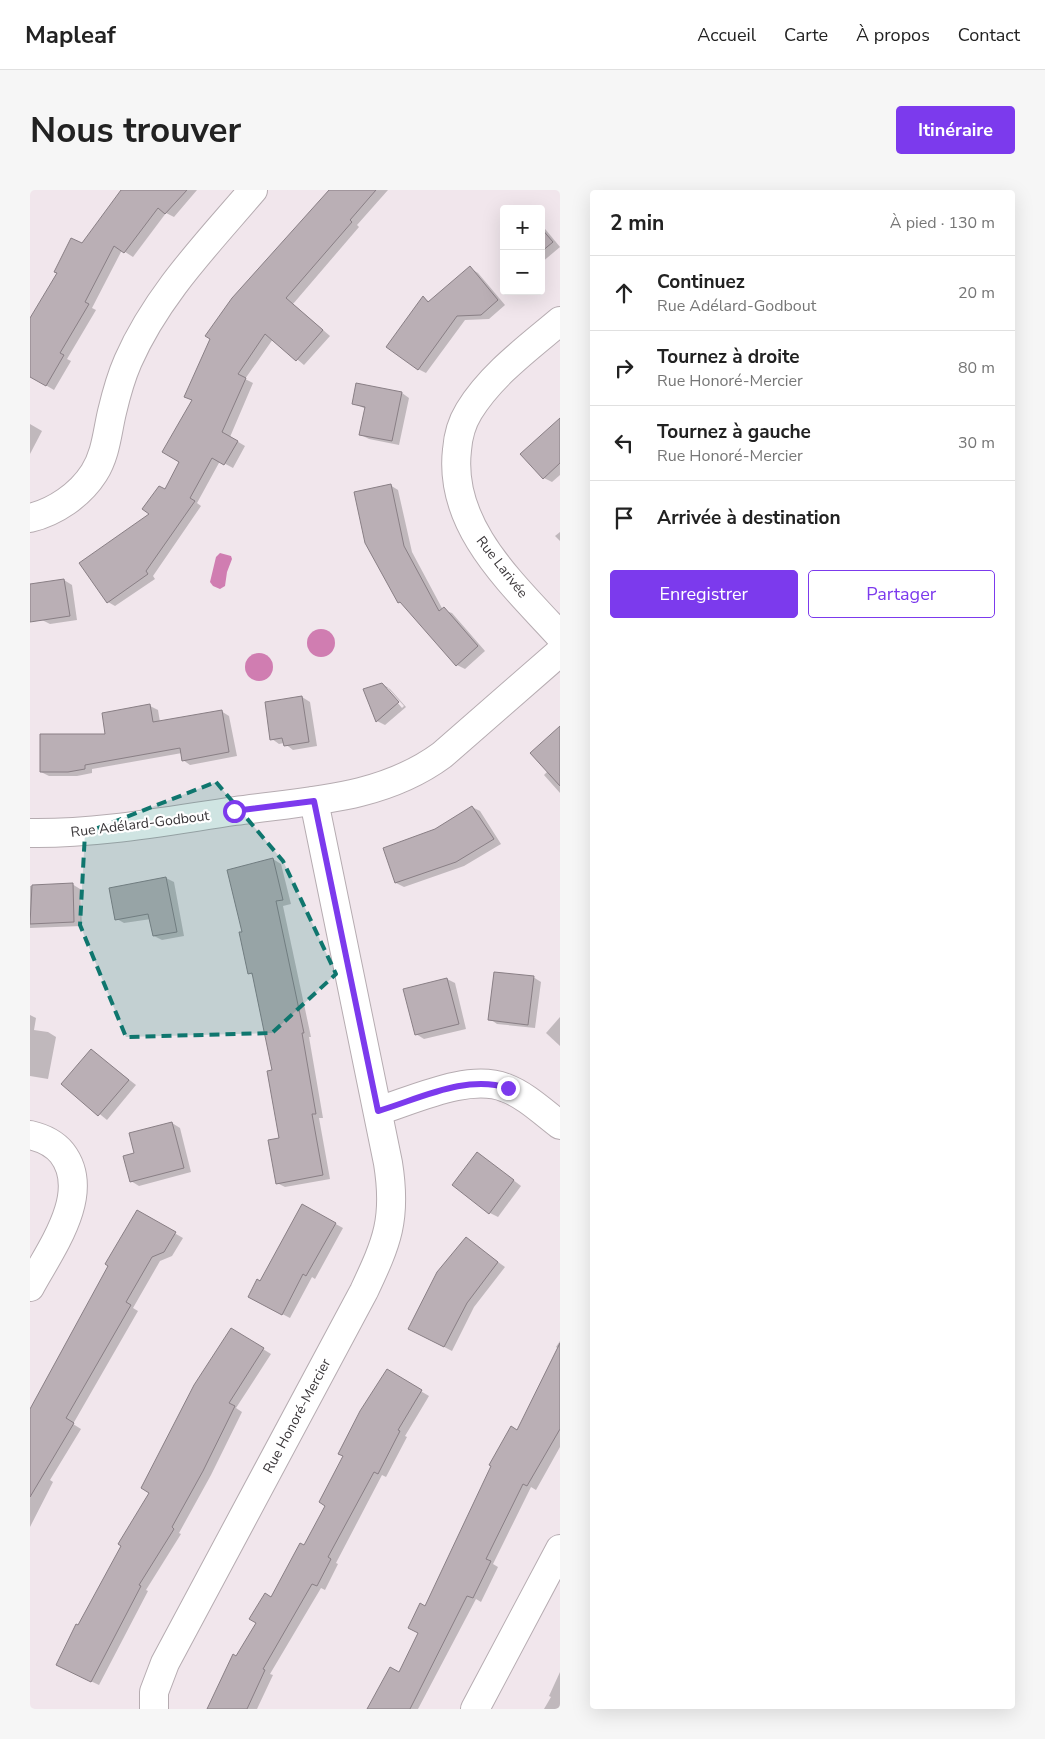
<!DOCTYPE html>
<html lang="fr">
<head>
<meta charset="utf-8">
<style>
  :root { --surface:#fff; --page:#f6f6f6; --text:#222; --muted:#767676; --line:#e0e0e0; --accent:#7c3aed }
  body { margin:0; font-family:"Nunito Sans",sans-serif; background:var(--page); color:var(--text) }
  .controls { position:absolute; right:15px; top:15px; display:grid; overflow:hidden; border-radius:5px; box-shadow:0 5px 20px #0002 }
  .controls button { width:45px; height:45px; display:grid; place-items:center; padding:0; border:0; border-bottom:1px solid var(--line); background:var(--surface); color:var(--text); font:25px sans-serif }
  .stop { position:absolute; width:15px; height:15px; margin:-11px; border:4px solid #7c3aed; border-radius:50%; background:#fff }
  .stop.end { background:#7c3aed; border-color:#fff; box-shadow:0 1px 5px #0008 }
  .list { margin:0; padding:0; list-style:none }
  h2 { display:flex; justify-content:space-between; align-items:center; height:65px; margin:0; padding:0 20px; font-size:21px }
  h2 small { font-size:16px; font-weight:400; color:var(--muted) }
  .list li { display:grid; grid-template-columns:32px 1fr auto; gap:15px; align-items:center; box-sizing:border-box; height:75px; padding:0 20px; border-top:1px solid var(--line) }
  .list b { display:block; font-size:19px; white-space:nowrap }
  .list p { margin:0; font-size:16px; white-space:nowrap; color:var(--muted) }
  .list em { font-size:16px; font-style:normal; color:var(--muted) }
  .actions { display:flex; gap:10px; padding:15px 20px }
  .actions a { flex:1; padding:11px 0; border:1px solid var(--accent); border-radius:5px; text-align:center; font-size:18px; color:var(--accent) }
  .actions .main { background:var(--accent); color:#fff }
  .icon { flex:none; width:28px; height:28px; fill:none; stroke:currentColor; stroke-width:2; stroke-linecap:round; stroke-linejoin:round }
  .map { position:relative; flex:none; width:530px; height:1519px; overflow:hidden; border-radius:5px }
  header { display:flex; align-items:center; gap:30px; box-sizing:border-box; height:70px; padding:0 25px; background:var(--surface); border-bottom:1px solid var(--line) }
  header strong { font-size:24px }
  nav { display:flex; gap:28px; margin-inline-start:auto; font-size:18px }
  .intro { display:flex; align-items:center; justify-content:space-between; box-sizing:border-box; height:120px; padding:0 30px }
  h1 { margin:0; font-size:35px }
  .button { padding:12px 22px; border-radius:5px; background:var(--accent); color:#fff; font-size:18px; font-weight:700 }
  main { display:flex; gap:30px; padding:0 30px }
  aside { flex:1; background:var(--surface); border-radius:5px; box-shadow:0 5px 20px #0002 }
  .map>svg:first-child { display:block }
  .water { fill:#d07db1 }
  .shadow { fill:#0003; fill-rule:evenodd }
  .building { fill:#baafb5; stroke:#897f85 }
  .lines { fill:none; stroke-linecap:round; stroke-linejoin:round }
  .minor-casing { stroke:#b6acb1; stroke-width:30 }
  .minor { stroke:#fff; stroke-width:28 }
  .route { stroke:#7c3aed; stroke-width:6 }
  .marked { fill:#0f766e; fill-opacity:0.2; stroke:#0f766e; stroke-width:4; stroke-dasharray:10 6; stroke-linejoin:round }
  .labels { text-anchor:middle; dominant-baseline:central; stroke-width:4.5; stroke-linejoin:round; paint-order:stroke }
  .street-label { font-size:14px; fill:#383437; stroke:#fff }
</style>
</head>
<body>
<header>
<strong>Mapleaf</strong>
<nav><a>Accueil</a><a>Carte</a><a>À propos</a><a>Contact</a></nav>
</header>
<div class="intro"><h1>Nous trouver</h1><a class="button">Itinéraire</a></div>
<main>
<div class="map">
<svg width="530" height="1519" viewBox="0 0 530 1519">
  <rect width="100%" height="100%" fill="#f1e6ec"/>
  <g class="water">
    <path d="M190,363L201,366L202,369L197,382L195,396L190,399L183,396L180,392L186,367Z"/>
    <circle cx="291" cy="453" r="14"/>
    <circle cx="229" cy="477" r="14"/>
  </g>
  <g class="shadow">
    <path d="M103,0H167L144,27L136,23L103,67L92,60L62,118L66,120L37,169L41,171L24,200L0,186V140L52,54Z"/>
    <path d="M301,0H358L327,35L329,37L263,114L300,146L274,175L243,149L215,189L223,193L200,247L215,256L203,278L190,271L167,313L171,316L123,386L125,389L85,416L78,412L121,324L151,271L163,211L156,207Z"/>
    <path d="M511,34L530,57L511,73Z"/>
    <path d="M440,78L448,83L475,115L459,129L435,130L396,183L388,179L393,108L400,112Z"/>
    <path d="M372,203L379,208L369,255L339,249L331,245L336,219L323,213Z"/>
    <path d="M530,230V285L522,292L514,288Z"/>
    <path d="M0,234L12,241L0,264Z"/>
    <path d="M360,295L368,300L382,362L413,420L422,423L455,461L435,479L427,475L376,416L369,412Z"/>
    <path d="M530,342V351L525,346Z"/>
    <path d="M34,390L42,395L47,430L20,434L12,430L0,431V396Z"/>
    <path d="M352,494L360,499L376,517L355,535L347,531ZM355,498H358L374,516L372,518Z"/>
    <path d="M272,507L280,512L287,556L263,560L254,553L249,554L242,549L236,513Z"/>
    <path d="M120,516L128,520L130,532L191,521L199,526L207,566L160,575L153,570L152,563L62,579V583L47,586H19L11,582L77,545Z"/>
    <path d="M530,538V603L514,585L518,581Z"/>
    <path d="M442,617L450,621L471,654L434,676L374,697L366,693L354,659L405,640Z"/>
    <path d="M243,669L251,674L261,714L253,716L281,847H279L293,928H289L300,989L255,997L247,993L251,949L244,881L224,786L219,783L214,743Z"/>
    <path d="M136,688L144,692L154,746L132,750L124,746L121,729L94,733L87,729L81,699Z"/>
    <path d="M42,694L50,699L52,736L0,738V696Z"/>
    <path d="M503,787L511,792L505,838L467,834L460,829Z"/>
    <path d="M417,789L425,793L436,839L394,849L386,844Z"/>
    <path d="M0,825L6,828L4,840L18,842L26,847L18,889L0,886Z"/>
    <path d="M530,827V856L516,843Z"/>
    <path d="M61,860L106,895L77,930L33,894Z"/>
    <path d="M142,933L150,938L161,982L109,996L101,991L106,964Z"/>
    <path d="M456,969L491,996L468,1027L460,1023Z"/>
    <path d="M273,1016L313,1038L285,1089L282,1087L260,1128L227,1111L231,1092Z"/>
    <path d="M108,1022L153,1048L142,1066L130,1071L103,1118L108,1121L43,1234L51,1239L20,1290L23,1292L0,1337V1222Z"/>
    <path d="M436,1049L475,1077L444,1117L422,1161L387,1143Z"/>
    <path d="M209,1144L241,1164L206,1218L212,1222L181,1285L149,1343L151,1344L116,1400L118,1401L69,1495L35,1479L49,1436Z"/>
    <path d="M530,1151V1257L506,1300L501,1297L463,1374L468,1377L451,1412L446,1409L388,1519H340L369,1483L390,1443L396,1417L488,1242L529,1159L526,1157Z"/>
    <path d="M357,1181L399,1206L375,1246L377,1247L356,1287L352,1285L306,1373L308,1374L295,1400L291,1398L240,1484L243,1485L227,1519H191L206,1467L275,1356L296,1315Z"/>
    <path d="M530,1482V1519H514L521,1507L519,1506Z"/>
  </g>
  <g class="building">
    <path d="M91,0H157L135,24L128,18L94,63L84,56L55,112L59,114L30,163L34,165L16,196L0,187V128L27,83L24,82L41,48L52,53Z"/>
    <path d="M299,0H346L320,30L322,32L256,108L293,140L266,171L235,144L208,184L216,188L192,242L208,251L194,275L182,268L160,308L165,311L116,381L118,384L77,413L49,373L119,324L112,319L129,296L135,299L149,272L132,262L162,210L154,207L180,149L175,146L202,108Z"/>
    <path d="M511,38L523,52L511,62Z"/>
    <path d="M440,76L468,110L451,125L427,126L388,180L356,157L393,106L398,112Z"/>
    <path d="M326,193L372,202L362,251L329,245L335,217L322,214Z"/>
    <path d="M530,228V273L513,289L490,264Z"/>
    <path d="M361,294L374,356L409,421L414,417L448,456L426,476L370,412L368,413L335,353L324,302Z"/>
    <path d="M34,389L40,426L0,432V394Z"/>
    <path d="M352,493L369,512L346,532L333,499Z"/>
    <path d="M272,506L279,552L254,556L252,548L240,550L235,512Z"/>
    <path d="M120,514L123,532L192,520L199,562L152,571L150,558L55,575V579L38,582H10V544H75L72,523Z"/>
    <path d="M530,536V596L500,563Z"/>
    <path d="M442,616L464,649L426,672L365,693L353,658L405,639Z"/>
    <path d="M243,668L253,710L246,711L274,843H272L286,924H282L293,985L246,994L238,950L249,948L237,881L242,880L222,783L218,784L209,742H212L197,680Z"/>
    <path d="M136,687L147,742L123,746L118,724L85,730L79,698Z"/>
    <path d="M43,693L44,732L0,734L2,695Z"/>
    <path d="M464,782L504,786L498,835L458,830Z"/>
    <path d="M417,788L429,834L385,845L373,799Z"/>
    <path d="M61,859L99,890L68,926L31,894Z"/>
    <path d="M142,932L154,978L100,992L93,966L104,963L99,943Z"/>
    <path d="M447,962L484,990L459,1024L422,995Z"/>
    <path d="M272,1014L306,1033L276,1086L273,1084L252,1125L218,1107L227,1089L230,1091Z"/>
    <path d="M107,1020L146,1042L134,1062L122,1067L96,1112L101,1115L36,1228L44,1233L0,1307V1219L78,1076L75,1074Z"/>
    <path d="M436,1047L468,1072L437,1113L414,1157L378,1139L407,1082Z"/>
    <path d="M201,1138L234,1158L199,1213L205,1216L173,1281L142,1337L144,1339L109,1395L111,1396L61,1492L26,1475L46,1434L48,1435L91,1356L88,1354L119,1303L111,1298L164,1195Z"/>
    <path d="M530,1153V1239L497,1296L493,1294L456,1369L461,1371L443,1408L437,1406L380,1519H337L360,1477L369,1482L388,1443L378,1438L390,1413L395,1416L461,1276L459,1275L481,1236L487,1240Z"/>
    <path d="M357,1179L392,1200L368,1240L370,1241L348,1284L344,1282L298,1367L301,1369L287,1396L282,1394L233,1479L235,1480L217,1519H177L203,1464L206,1466L226,1433L219,1429L235,1403L241,1407L270,1353L274,1355L295,1316L289,1312L313,1266L308,1264L330,1221Z"/>
  </g>
  <g class="lines">
    <defs>
      <g id="minor">
        <path d="M530,131C498,158 461,185 439,221C431,234 428,246 427,260C418,337 483,394 530,446"/>
        <path d="M0,328C25,322 50,305 64,283C76,264 77,243 82,222C86,205 91,187 98,171C127,105 177,54 223,0"/>
        <path d="M0,643C69,644 136,631 205,621C276,611 351,610 412,565L530,462"/>
        <path d="M348,921C384,910 439,883 476,898C495,905 513,922 530,935"/>
        <path d="M0,945C13,948 24,953 32,963C63,1003 20,1060 0,1097"/>
        <path d="M124,1519V1502L135,1473L334,1101C357,1052 367,1029 358,973L284,611"/>
        <path d="M445,1519L530,1359"/>
      </g>
    </defs>
    <use href="#minor" class="minor-casing"/>
    <use href="#minor" class="minor"/>
  </g>
  <g class="lines">
    <path class="route" d="M204,621L284,611L348,921C389,909 436,884 478,898"/>
  </g>
  <path class="marked" d="M186,592L253,671L306,784L242,843L96,847L50,735L55,643Z"/>
  <g class="labels">
    <g class="street-label">
      <text transform="translate(472 377) rotate(52)">Rue Larivée</text>
      <text transform="translate(110 634) rotate(-7)">Rue Adélard-Godbout</text>
      <text transform="translate(267 1226) rotate(-62)">Rue Honoré-Mercier</text>
    </g>
  </g>
</svg>
<div class="controls">
<button>+</button>
<button>−</button>
</div>
<div class="stop" style="left:204px;top:621px"></div>
<div class="stop end" style="left:478px;top:898px"></div>
</div>
<aside>
<h2>2 min<small>À pied · 130 m</small></h2>
<ul class="list">
<li><svg class="icon" aria-label="ahead" viewBox="0 0 24 24"><path d="M12 20V5M6 11l6-6 6 6"/></svg><div><b>Continuez</b><p>Rue Adélard-Godbout</p></div><em>20 m</em></li>
<li><svg class="icon" aria-label="right" viewBox="0 0 24 24"><path d="M7 20v-9h11M14 6l5 5-5 5"/></svg><div><b>Tournez à droite</b><p>Rue Honoré-Mercier</p></div><em>80 m</em></li>
<li><svg class="icon" aria-label="left" viewBox="0 0 24 24"><path d="M17 20v-9H6M10 6l-5 5 5 5"/></svg><div><b>Tournez à gauche</b><p>Rue Honoré-Mercier</p></div><em>30 m</em></li>
<li><svg class="icon" aria-label="arrive" viewBox="0 0 24 24"><path d="M6 21V4h12l-3 4 3 4H6"/></svg><div><b>Arrivée à destination</b></div></li>
</ul>
<div class="actions"><a class="main">Enregistrer</a><a>Partager</a></div>
</aside>
</main>
</body>
</html>
